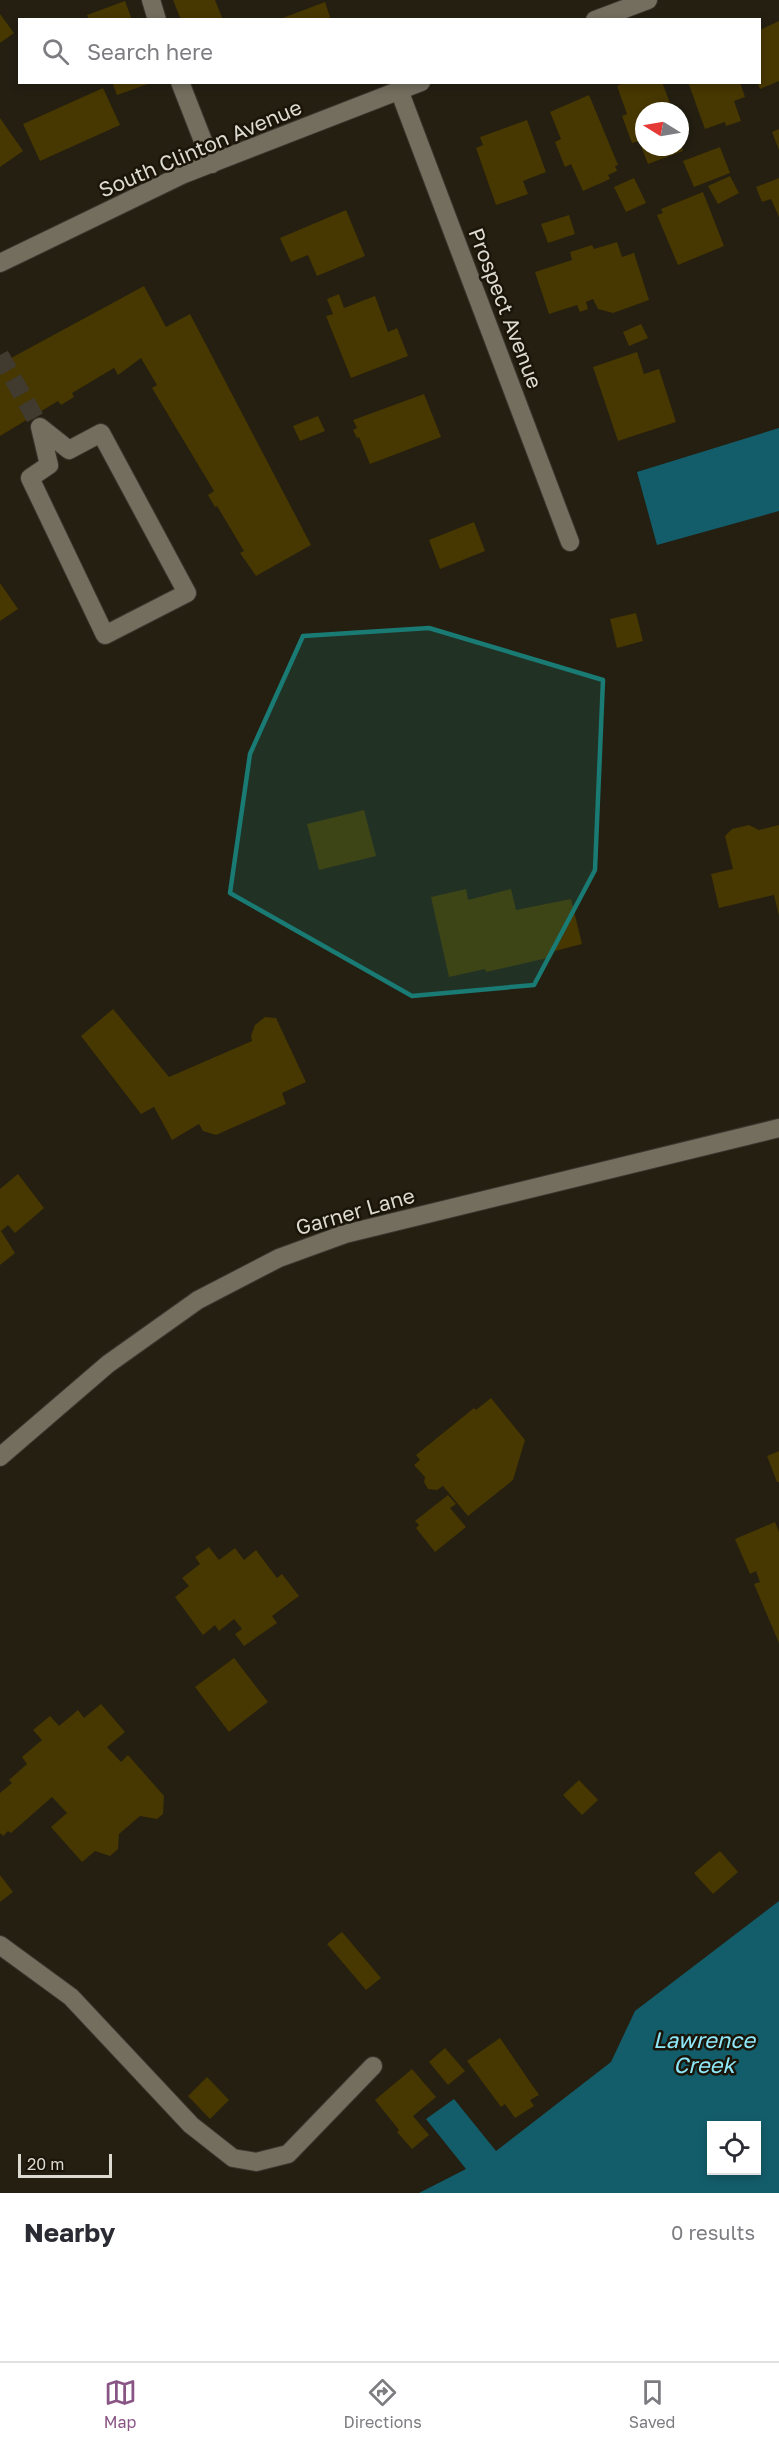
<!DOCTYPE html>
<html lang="en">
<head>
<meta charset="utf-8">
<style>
  :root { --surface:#fff; --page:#f2f2f3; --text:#2b2b33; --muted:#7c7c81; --line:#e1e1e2; --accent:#885585 }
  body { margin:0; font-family:"Golos Text",sans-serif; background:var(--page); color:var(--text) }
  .controls { position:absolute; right:18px; bottom:18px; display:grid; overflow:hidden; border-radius:0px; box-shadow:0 3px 9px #0003 }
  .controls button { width:54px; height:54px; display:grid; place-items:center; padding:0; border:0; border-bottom:2px solid var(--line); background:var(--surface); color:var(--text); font:30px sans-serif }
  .compass { position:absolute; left:635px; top:102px; width:54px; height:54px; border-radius:50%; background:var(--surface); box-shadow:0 3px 9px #0003; rotate:281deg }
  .scale { position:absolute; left:18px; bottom:15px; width:94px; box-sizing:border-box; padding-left:6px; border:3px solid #dddad1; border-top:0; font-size:16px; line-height:21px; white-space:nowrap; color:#dddad1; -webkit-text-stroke:4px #1a1508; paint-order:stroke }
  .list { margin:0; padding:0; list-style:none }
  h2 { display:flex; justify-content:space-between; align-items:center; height:78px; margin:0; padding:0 24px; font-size:26px }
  h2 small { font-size:20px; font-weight:400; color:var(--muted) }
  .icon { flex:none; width:33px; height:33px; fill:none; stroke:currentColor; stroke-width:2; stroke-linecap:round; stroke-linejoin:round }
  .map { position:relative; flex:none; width:779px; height:2193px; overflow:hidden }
  .search { position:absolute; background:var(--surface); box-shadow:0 3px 9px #0003; left:18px; right:18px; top:18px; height:66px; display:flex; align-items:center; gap:15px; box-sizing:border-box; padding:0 21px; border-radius:0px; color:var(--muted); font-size:22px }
  .sheet { height:168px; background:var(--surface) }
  nav { display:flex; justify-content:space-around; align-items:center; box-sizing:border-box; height:84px; border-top:2px solid var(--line); background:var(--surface); font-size:16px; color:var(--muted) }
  nav a { display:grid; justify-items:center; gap:3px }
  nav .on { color:var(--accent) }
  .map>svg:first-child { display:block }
  .water { fill:#135d6a; fill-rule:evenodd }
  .building { fill:#473700 }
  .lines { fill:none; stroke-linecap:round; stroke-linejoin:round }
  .minor-tunnel { stroke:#403b2e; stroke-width:18; stroke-dasharray:18 9; stroke-linecap:butt }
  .minor-casing { stroke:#3b372f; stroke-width:20 }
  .minor { stroke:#736e5e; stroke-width:18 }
  .marked { fill:#197b73; fill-opacity:0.2; stroke:#197b73; stroke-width:4.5; stroke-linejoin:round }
  .labels { text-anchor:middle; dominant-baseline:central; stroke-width:5; stroke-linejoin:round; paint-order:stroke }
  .street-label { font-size:21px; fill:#dddad1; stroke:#1a1508 }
  .water-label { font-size:22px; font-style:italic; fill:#8fe8fa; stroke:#1a1508 }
</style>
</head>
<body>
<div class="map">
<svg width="779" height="2193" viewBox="0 0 779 2193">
  <rect width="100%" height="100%" fill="#241f11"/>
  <g class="water">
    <path d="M779,428V511L657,545L637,472Z"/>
    <path d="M779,1901V2193H419L466,2169L426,2119L454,2099L496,2151L611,2062L635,2011ZM712,2126H756V2170H712Z"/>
  </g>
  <g class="building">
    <path d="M173,0H215L223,20H181Z"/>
    <path d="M125,1L132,20H89L87,15Z"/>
    <path d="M325,2L331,20H280V19Z"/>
    <path d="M0,14L14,33L0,43Z"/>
    <path d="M779,21V81L760,89L757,82H760V30Z"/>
    <path d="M112,82H151V83L117,95Z"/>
    <path d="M625,82H662L673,111H644V147H682L683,151L648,164L639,141L632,143L622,116L627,114L617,86Z"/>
    <path d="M688,82H740L745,97L734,101L741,121L726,126L725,122L705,129Z"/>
    <path d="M103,88L120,125L40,161L23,124Z"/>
    <path d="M589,95L618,165L615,166L617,171L608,175L610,179L583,191L571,164L565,167L555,142L561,139L550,112Z"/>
    <path d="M0,118L23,151L0,167Z"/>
    <path d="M527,120L546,172L523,181L528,194L496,205L476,148L483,145L480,137Z"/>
    <path d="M779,129V150L772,132Z"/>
    <path d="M720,147L730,173L694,187L683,161Z"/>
    <path d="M730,176L739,193L718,204L708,186Z"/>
    <path d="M634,178L646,203L626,212L614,187Z"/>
    <path d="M779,178V217L771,199L762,202L756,187Z"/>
    <path d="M703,192L724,246L678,265L657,215L663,213L661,209Z"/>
    <path d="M346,210L365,256L317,276L308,255L291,262L280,238Z"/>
    <path d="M569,215L575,234L548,243L541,224Z"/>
    <path d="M617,242L622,257L634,253L649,300L613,313L598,309L593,299L586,302L588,309L580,312L577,305L549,314L535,272L572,260L570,252L592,245L594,249Z"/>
    <path d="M144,286L166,327L190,314L311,545L256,576L240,553L244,551L217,506L215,507L208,495L214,491L152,388L157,385L141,358L118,375L114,368L72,393L74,397L61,405L58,401L0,436V364Z"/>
    <path d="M339,294L344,308L375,296L388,332L397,328L408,356L351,378L326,316L333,314L327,299Z"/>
    <path d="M641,324L648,338L629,346L623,332Z"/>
    <path d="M637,352L644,374L659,369L676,422L618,441L593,367Z"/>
    <path d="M424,394L441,437L370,464L359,437L357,438L353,430L357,428L353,420Z"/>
    <path d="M318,416L325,431L300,441L293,426Z"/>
    <path d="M474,522L485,551L440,569L429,540Z"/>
    <path d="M0,583L18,609L0,621Z"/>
    <path d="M636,613L643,641L617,648L610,619Z"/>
    <path d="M364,810L376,856L319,870L307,824Z"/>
    <path d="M749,825L759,830L779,825V916L774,895L719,908L711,874L733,869L725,836L732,829Z"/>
    <path d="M466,889L468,900L511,889L516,910L571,899L582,944L551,952L552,957L486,972L485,969L449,977L431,897Z"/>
    <path d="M113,1009L169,1077L252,1041L251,1036L255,1025L265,1017L276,1018L306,1082L282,1093L286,1104L216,1135L203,1131L199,1124L172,1140L154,1107L141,1114L81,1036Z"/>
    <path d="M18,1174L44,1208L15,1233L8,1225L1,1231L15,1253L0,1265V1189Z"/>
    <path d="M491,1398L525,1440L513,1480L468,1516L443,1486L437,1490L428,1489L424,1482L425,1477L414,1465L420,1460L416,1455L474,1408L476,1410Z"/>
    <path d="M779,1451V1482H777L767,1456Z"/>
    <path d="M448,1495L456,1504L450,1508L466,1527L435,1552L416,1528L419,1525L415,1521Z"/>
    <path d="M775,1522L779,1532V1643L754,1584L760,1582L756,1571L750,1574L735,1539Z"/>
    <path d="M209,1547L219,1560L235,1548L244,1560L256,1550L277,1578L282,1574L299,1596L272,1616L277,1623L244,1646L235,1634L242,1629L234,1619L219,1631L215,1625L203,1635L175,1597L189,1586L182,1578L200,1564L195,1557Z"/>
    <path d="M234,1658L268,1702L229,1732L195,1687Z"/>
    <path d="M101,1704L125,1732L107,1747L121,1762L128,1755L164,1796L163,1814L157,1819L140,1816L119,1834L118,1849L110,1856L95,1851L82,1862L51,1827L67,1813L52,1797L11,1833L8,1831L3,1836L0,1833V1793L12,1783L9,1780L27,1764L22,1757L42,1740L33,1730L50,1716L59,1726L78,1710L84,1718Z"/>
    <path d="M579,1780L598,1800L582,1815L563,1795Z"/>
    <path d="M720,1851L738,1872L713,1894L694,1873Z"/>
    <path d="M0,1875L13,1892L0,1902Z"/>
    <path d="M342,1932L381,1978L366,1990L327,1944Z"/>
    <path d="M500,2038L539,2095L530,2100L534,2106L515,2118L505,2104L501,2107L467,2061Z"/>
    <path d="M445,2048L465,2071L448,2085L429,2062Z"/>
    <path d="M412,2069L436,2097L413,2116L429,2135L412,2149L397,2132L399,2130L375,2100Z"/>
    <path d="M207,2077L229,2100L210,2119L188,2096Z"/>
  </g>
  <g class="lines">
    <path class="minor-tunnel" d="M0,355L40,427"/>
    <defs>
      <g id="minor">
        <path d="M151,0L157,20"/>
        <path d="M595,20L648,0"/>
        <path d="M180,82L212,164"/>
        <path d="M399,90L570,542"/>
        <path d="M0,263L184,174L421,82"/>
        <path d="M40,427L69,450L101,433L187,593L105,635L30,478L49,465Z"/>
        <path d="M0,1457L108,1364L198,1300L279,1258L345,1234L779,1128"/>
        <path d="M0,1945L71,1997L191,2125L233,2158L256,2162L288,2154L373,2066"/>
      </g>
    </defs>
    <use href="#minor" class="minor-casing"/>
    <use href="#minor" class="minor"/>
  </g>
  <path class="marked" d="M429,628L603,680L595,870L534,985L412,996L230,893L250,754L303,636Z"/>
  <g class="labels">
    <g class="street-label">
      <text transform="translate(200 148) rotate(-23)">South Clinton Avenue</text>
      <text transform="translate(506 308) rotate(69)">Prospect Avenue</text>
      <text transform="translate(355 1211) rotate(-16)">Garner Lane</text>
    </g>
    <g class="water-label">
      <text x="704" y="2039">Lawrence<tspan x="704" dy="25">Creek</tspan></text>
    </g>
  </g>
</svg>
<div class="controls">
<button><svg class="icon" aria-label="locate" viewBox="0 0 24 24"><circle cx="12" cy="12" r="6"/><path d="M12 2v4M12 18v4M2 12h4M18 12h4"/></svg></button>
</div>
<svg class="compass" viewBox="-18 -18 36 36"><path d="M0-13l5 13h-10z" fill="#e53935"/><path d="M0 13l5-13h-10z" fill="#7c7c81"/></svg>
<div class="scale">20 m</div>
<div class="search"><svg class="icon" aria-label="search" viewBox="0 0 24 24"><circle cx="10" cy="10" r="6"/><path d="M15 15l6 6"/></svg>Search here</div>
</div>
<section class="sheet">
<h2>Nearby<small>0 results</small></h2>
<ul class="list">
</ul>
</section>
<nav>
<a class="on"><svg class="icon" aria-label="map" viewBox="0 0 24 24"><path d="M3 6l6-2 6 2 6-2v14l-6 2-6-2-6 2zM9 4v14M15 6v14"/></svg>Map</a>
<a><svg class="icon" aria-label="directions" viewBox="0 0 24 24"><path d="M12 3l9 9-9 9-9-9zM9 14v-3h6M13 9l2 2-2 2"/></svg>Directions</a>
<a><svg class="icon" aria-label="saved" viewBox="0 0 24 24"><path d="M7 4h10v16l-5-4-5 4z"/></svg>Saved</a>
</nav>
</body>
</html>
